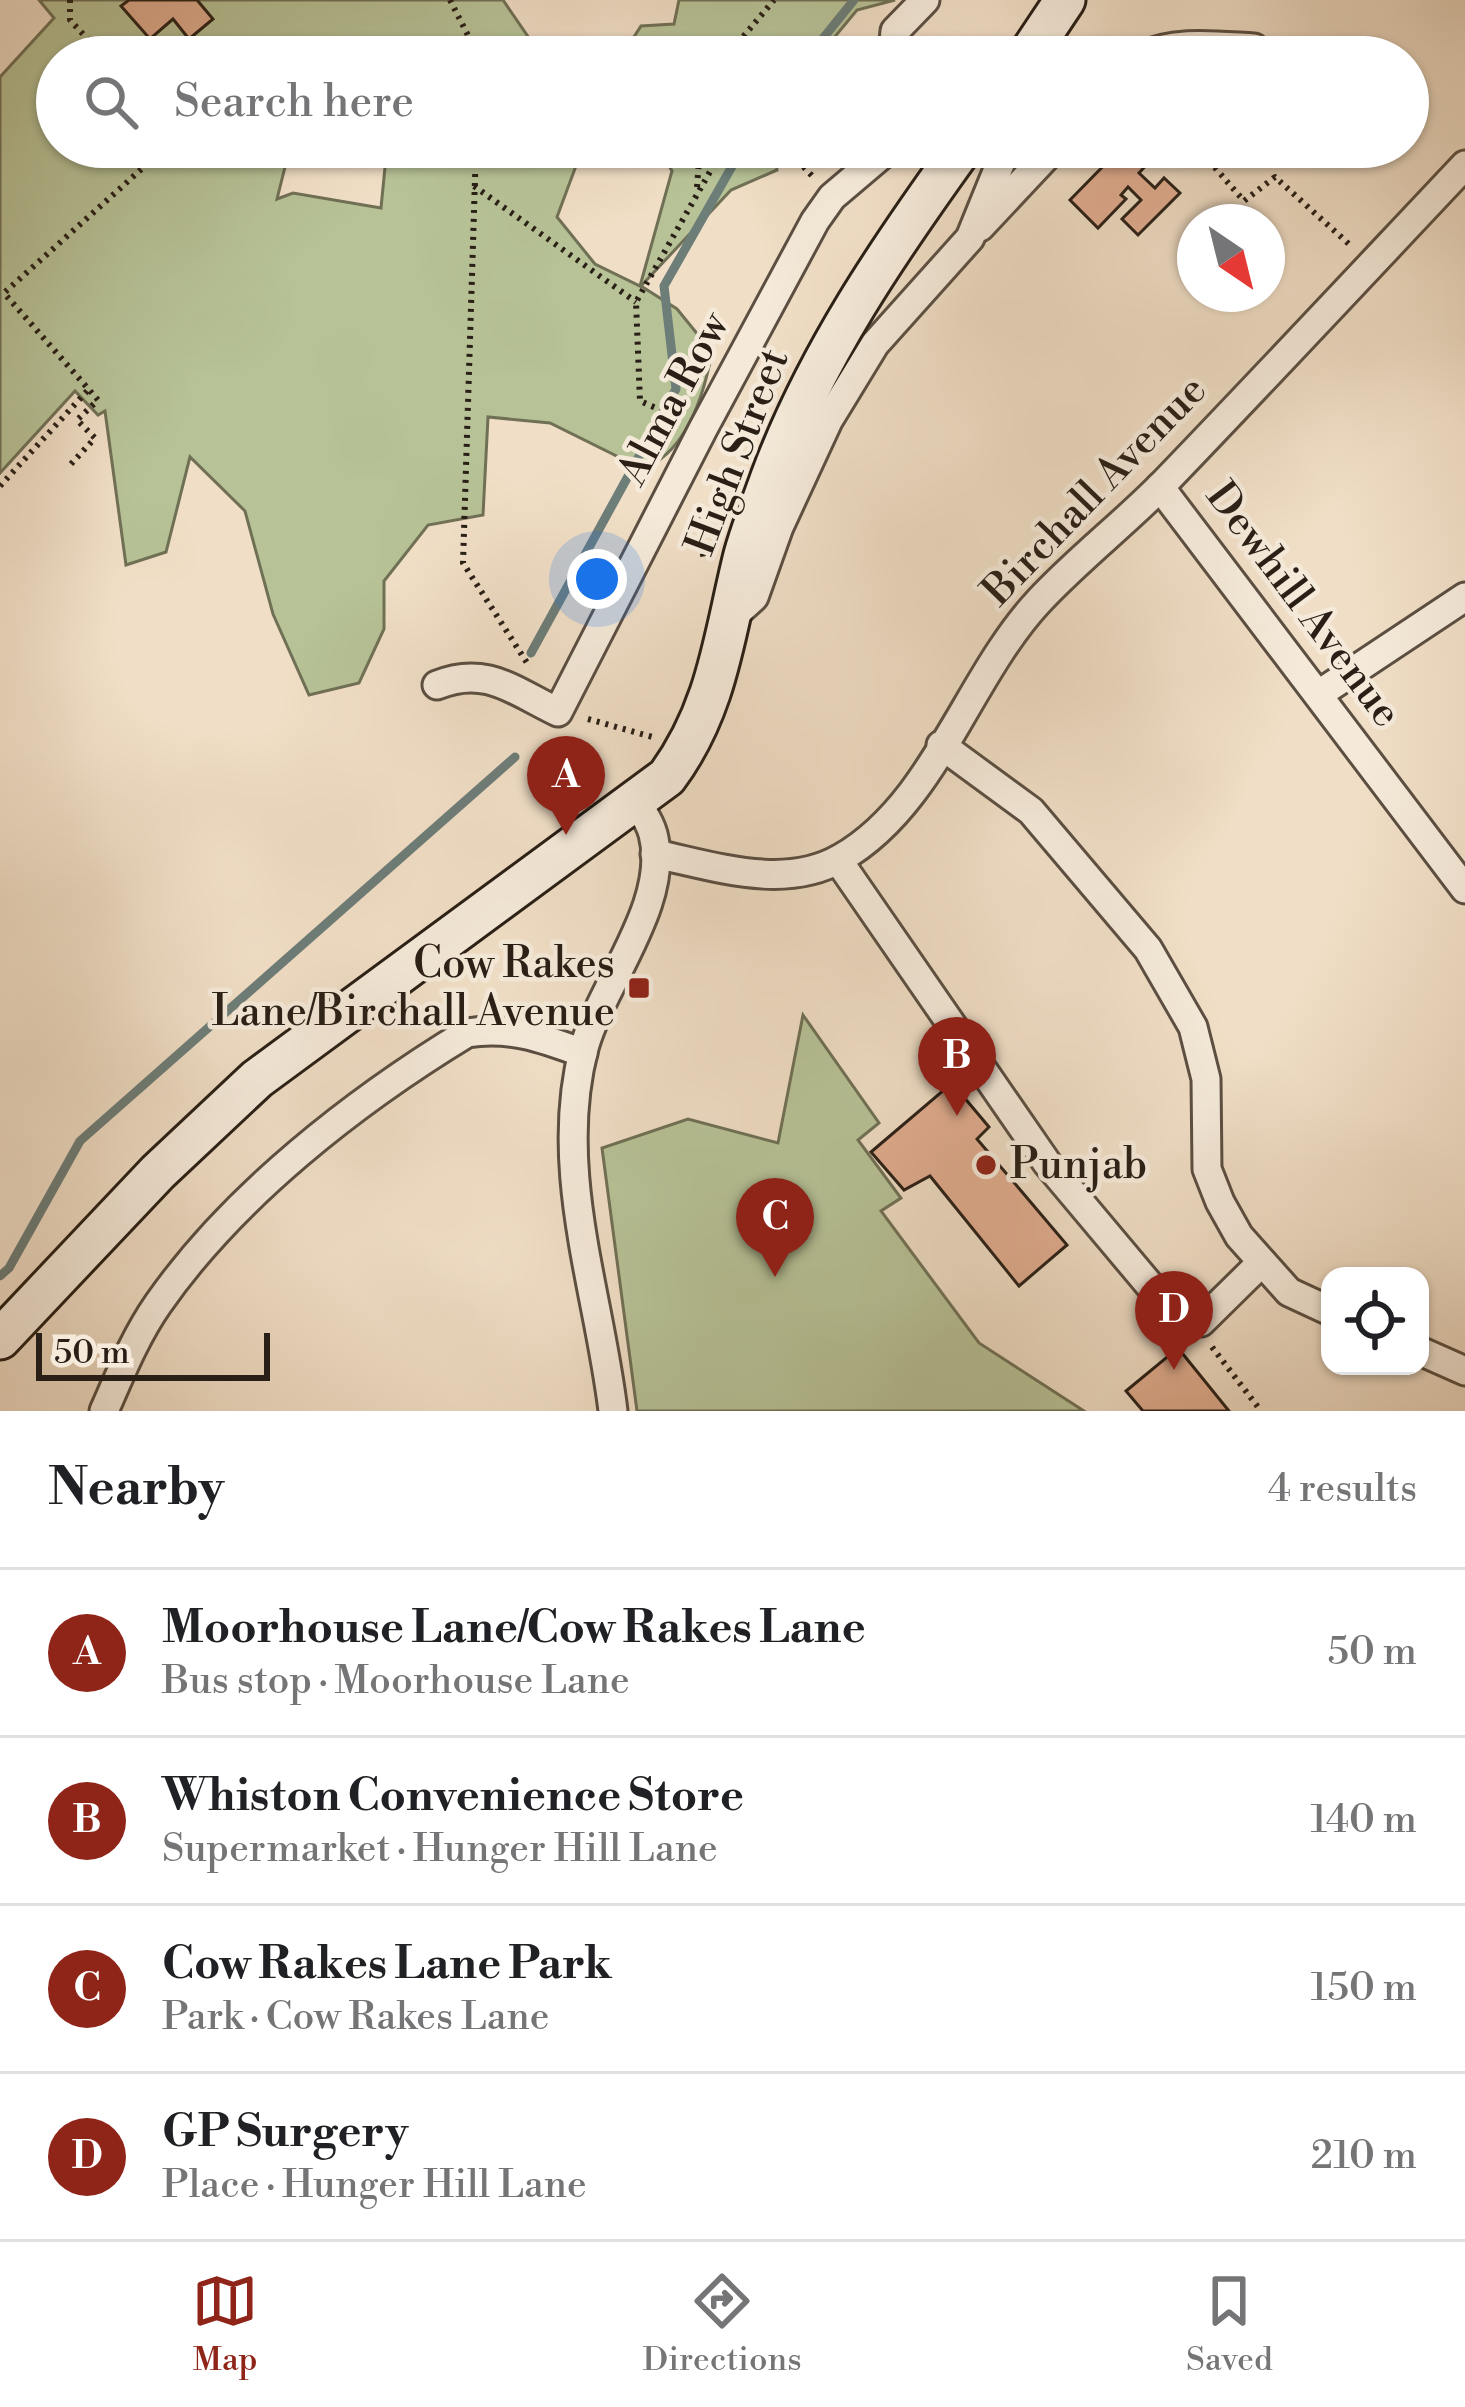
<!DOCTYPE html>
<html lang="en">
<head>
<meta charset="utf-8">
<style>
  :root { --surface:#fff; --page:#f2f2f2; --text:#202124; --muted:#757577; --line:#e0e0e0; --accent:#8f2418 }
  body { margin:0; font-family:"Libre Bodoni",serif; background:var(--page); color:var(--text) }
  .controls { position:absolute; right:36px; bottom:36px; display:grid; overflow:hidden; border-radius:24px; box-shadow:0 3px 9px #0004 }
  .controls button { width:108px; height:108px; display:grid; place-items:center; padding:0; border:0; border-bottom:3px solid var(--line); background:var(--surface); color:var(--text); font:60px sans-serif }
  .compass { position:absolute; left:1177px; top:204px; width:108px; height:108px; border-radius:50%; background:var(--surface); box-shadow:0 3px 9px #0004; rotate:145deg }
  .scale { position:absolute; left:36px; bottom:30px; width:234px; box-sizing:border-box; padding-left:12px; border:6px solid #291f16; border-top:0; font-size:33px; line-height:42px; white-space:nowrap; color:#291f16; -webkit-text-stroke:9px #f5eada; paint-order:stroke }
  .you { position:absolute; left:597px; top:579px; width:42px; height:42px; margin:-30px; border:9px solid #fff; border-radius:50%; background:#1a73e8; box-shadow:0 0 0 18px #1a73e833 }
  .badge { display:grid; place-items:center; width:78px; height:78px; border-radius:50%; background:var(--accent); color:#fff; font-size:39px; font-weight:700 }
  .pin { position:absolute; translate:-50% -99px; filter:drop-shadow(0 3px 6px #0008) }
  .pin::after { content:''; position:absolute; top:63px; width:42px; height:36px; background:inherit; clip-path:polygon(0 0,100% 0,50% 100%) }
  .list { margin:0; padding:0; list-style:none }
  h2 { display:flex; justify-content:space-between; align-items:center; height:156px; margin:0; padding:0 48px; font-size:51px }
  h2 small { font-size:39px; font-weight:400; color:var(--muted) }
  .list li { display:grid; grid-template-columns:78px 1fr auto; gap:36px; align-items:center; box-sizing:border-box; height:168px; padding:0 48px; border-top:3px solid var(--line) }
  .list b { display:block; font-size:45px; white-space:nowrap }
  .list p { margin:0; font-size:39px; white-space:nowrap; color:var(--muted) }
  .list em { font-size:39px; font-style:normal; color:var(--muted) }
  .icon { flex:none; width:66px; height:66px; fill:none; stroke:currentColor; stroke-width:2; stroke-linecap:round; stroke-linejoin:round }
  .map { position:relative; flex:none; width:1465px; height:1411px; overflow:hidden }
  .search { position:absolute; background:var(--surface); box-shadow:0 3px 9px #0004; left:36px; right:36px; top:36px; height:132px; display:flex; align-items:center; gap:30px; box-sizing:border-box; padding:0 42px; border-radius:66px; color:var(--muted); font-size:45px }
  .sheet { height:828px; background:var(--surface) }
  nav { display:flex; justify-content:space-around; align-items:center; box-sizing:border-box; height:168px; border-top:3px solid var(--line); background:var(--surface); font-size:33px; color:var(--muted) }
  nav a { display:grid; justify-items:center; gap:6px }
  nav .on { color:var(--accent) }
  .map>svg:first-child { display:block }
  .green { fill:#b7c297; stroke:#707056; stroke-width:3 }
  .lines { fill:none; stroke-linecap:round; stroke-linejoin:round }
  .stream { stroke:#6d7d78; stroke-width:9 }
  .building { fill:#e1ad90; stroke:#291f16; stroke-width:3 }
  .street-casing { stroke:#5b4f42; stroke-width:33 }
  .secondary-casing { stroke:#291f16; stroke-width:45 }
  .path { stroke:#291f16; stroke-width:6; stroke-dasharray:3 6; stroke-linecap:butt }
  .street { stroke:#f5eada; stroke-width:27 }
  .secondary { stroke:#f5eada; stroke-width:39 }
  .poi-dot { fill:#8f2418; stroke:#f5eada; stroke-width:4.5 }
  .labels { text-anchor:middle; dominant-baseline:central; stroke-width:9; stroke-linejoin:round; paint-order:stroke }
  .street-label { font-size:42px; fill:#291f16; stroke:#f5eada }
  .poi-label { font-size:42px; fill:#291f16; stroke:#f5eada; text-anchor:end }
</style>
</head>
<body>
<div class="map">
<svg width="1465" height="1411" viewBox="0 0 1465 1411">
  <rect width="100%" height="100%" fill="#f0dec6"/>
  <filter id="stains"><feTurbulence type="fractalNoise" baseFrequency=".00167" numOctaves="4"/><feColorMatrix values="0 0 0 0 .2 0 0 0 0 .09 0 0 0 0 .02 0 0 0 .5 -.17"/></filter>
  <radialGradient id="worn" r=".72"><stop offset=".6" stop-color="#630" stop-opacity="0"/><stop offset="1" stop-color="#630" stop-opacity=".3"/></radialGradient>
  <g class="green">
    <path d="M39,0H503L542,57H57V147H290L277,199L293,193L381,208L387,147H583L557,217L595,264L640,286L672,171L658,147H774L777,170L731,190L641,286L677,309L712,352C704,395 686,452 643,469L550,423L488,417L483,515L428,525L384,581V629L359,683L309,695L273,614L245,511L190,457L166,552L126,565L105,411L98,415L75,391L0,473V77L54,18Z"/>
    <path d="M679,0H895L857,10L818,57H621L641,26L674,24Z"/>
    <path d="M803,1015L879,1123L858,1140L901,1198L881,1211L979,1343L1084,1411H637L602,1148L688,1119L778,1143Z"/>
  </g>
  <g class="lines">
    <g class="stream">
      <path d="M808,57L854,0"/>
      <path d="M531,653L676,389L664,286L743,147"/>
      <path d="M0,1276L9,1268L80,1141L515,757"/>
    </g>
  </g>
  <g class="building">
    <path d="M129,0H197L213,19L189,39L173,19L150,39L121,6Z"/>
    <path d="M1122,147H1136L1150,161L1139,173L1155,188L1164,178L1180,193L1138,235L1122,219L1141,200L1128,187L1121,195L1126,199L1098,228L1070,200Z"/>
    <path d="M952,1083L989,1127L977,1139L1067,1245L1019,1286L930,1176L904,1190L871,1152Z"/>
    <path d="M1178,1348L1229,1411H1143L1126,1391Z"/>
  </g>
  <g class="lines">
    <defs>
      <g id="street">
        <path d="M904,57L894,41L895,31L925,0"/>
        <path d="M1140,57C1174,40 1217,46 1254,48"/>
        <path d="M980,227L1055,147"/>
        <path d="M1160,487L1465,889"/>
        <path d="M732,617L754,597L779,527L828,421L875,344L970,238L1007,147"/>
        <path d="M437,685C486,665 514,691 558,712L703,429L815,221L832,197L891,147"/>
        <path d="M1319,694L1465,597"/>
        <path d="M941,745L1031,811L1148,949L1193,1027L1206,1079L1207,1169L1220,1202L1239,1236L1289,1292L1330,1311"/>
        <path d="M655,854C714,866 784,891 841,858C935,804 967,678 1039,601C1078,559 1125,523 1165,482C1266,377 1365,271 1465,165"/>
        <path d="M838,860L1047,1163L1178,1319L1201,1322L1261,1263"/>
        <path d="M1420,1351L1465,1371"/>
        <path d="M104,1411C120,1375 135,1337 158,1304C233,1196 355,1101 467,1033C510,1026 542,1038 583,1053"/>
        <path d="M613,1411C599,1292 552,1169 584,1048C602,983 671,903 653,834C650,822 642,811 636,801"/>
      </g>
      <g id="secondary">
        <path d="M1027,57L1065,0"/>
        <path d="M0,1339L158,1172L257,1079L667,777C718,708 724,635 744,555C751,529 762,503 771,477C816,356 888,251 963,147"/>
      </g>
    </defs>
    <use href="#street" class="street-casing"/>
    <use href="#secondary" class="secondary-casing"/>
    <g class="path">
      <path d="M70,0V20L104,57"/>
      <path d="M450,0L479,57"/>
      <path d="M726,57L774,0"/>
      <path d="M476,147L463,563L529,666"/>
      <path d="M785,147L815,179"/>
      <path d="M1197,147L1244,201L1275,177L1350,245"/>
      <path d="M474,186L636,302"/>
      <path d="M697,187L700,147"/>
      <path d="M679,418L640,401L636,302L724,147"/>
      <path d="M71,464L95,438L77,420L98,400L4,293L166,147"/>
      <path d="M0,486L88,390"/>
      <path d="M696,509L704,561"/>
      <path d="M588,719L656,738"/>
      <path d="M1212,1347L1261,1411"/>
    </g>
    <use href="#street" class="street"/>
    <use href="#secondary" class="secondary"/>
  </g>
  <g class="poi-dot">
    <rect x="627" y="976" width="24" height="24" rx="6"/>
    <circle cx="986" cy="1165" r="12"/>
  </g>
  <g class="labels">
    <g class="street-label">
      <text transform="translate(674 399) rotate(-62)">Alma Row</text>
      <text transform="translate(738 452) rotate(-69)">High Street</text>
      <text transform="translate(1095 491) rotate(-46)">Birchall Avenue</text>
      <text transform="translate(1303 605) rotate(53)">Dewhill Avenue</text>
    </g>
    <g class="poi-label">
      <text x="615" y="964">Cow Rakes<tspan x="615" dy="48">Lane/Birchall Avenue</tspan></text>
      <text x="1010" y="1165" text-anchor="start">Punjab</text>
    </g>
  </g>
  <rect width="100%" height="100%" filter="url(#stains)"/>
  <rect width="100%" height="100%" fill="url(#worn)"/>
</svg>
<div class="controls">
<button><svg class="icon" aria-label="locate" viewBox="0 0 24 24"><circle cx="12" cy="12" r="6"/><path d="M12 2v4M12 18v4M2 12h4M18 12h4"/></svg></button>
</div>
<svg class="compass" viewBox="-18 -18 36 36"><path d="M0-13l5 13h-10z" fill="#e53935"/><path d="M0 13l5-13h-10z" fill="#757577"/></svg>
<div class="scale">50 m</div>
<div class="you"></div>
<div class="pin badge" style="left:566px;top:835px">A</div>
<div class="pin badge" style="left:957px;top:1116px">B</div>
<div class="pin badge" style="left:775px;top:1277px">C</div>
<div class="pin badge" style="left:1174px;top:1370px">D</div>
<div class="search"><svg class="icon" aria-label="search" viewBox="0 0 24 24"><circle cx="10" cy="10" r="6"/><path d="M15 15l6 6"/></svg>Search here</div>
</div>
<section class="sheet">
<h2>Nearby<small>4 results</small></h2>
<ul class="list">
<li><span class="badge">A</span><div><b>Moorhouse Lane/Cow Rakes Lane</b><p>Bus stop · Moorhouse Lane</p></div><em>50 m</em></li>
<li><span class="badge">B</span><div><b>Whiston Convenience Store</b><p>Supermarket · Hunger Hill Lane</p></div><em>140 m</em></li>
<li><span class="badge">C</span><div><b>Cow Rakes Lane Park</b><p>Park · Cow Rakes Lane</p></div><em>150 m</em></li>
<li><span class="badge">D</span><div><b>GP Surgery</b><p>Place · Hunger Hill Lane</p></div><em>210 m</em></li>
</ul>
</section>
<nav>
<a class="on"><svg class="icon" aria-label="map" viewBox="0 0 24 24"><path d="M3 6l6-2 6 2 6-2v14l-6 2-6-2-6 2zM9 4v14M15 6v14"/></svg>Map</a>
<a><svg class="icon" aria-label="directions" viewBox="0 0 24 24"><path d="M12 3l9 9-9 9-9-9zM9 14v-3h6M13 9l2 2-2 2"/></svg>Directions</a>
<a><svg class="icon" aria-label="saved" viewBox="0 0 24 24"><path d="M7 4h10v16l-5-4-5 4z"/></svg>Saved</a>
</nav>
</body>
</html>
